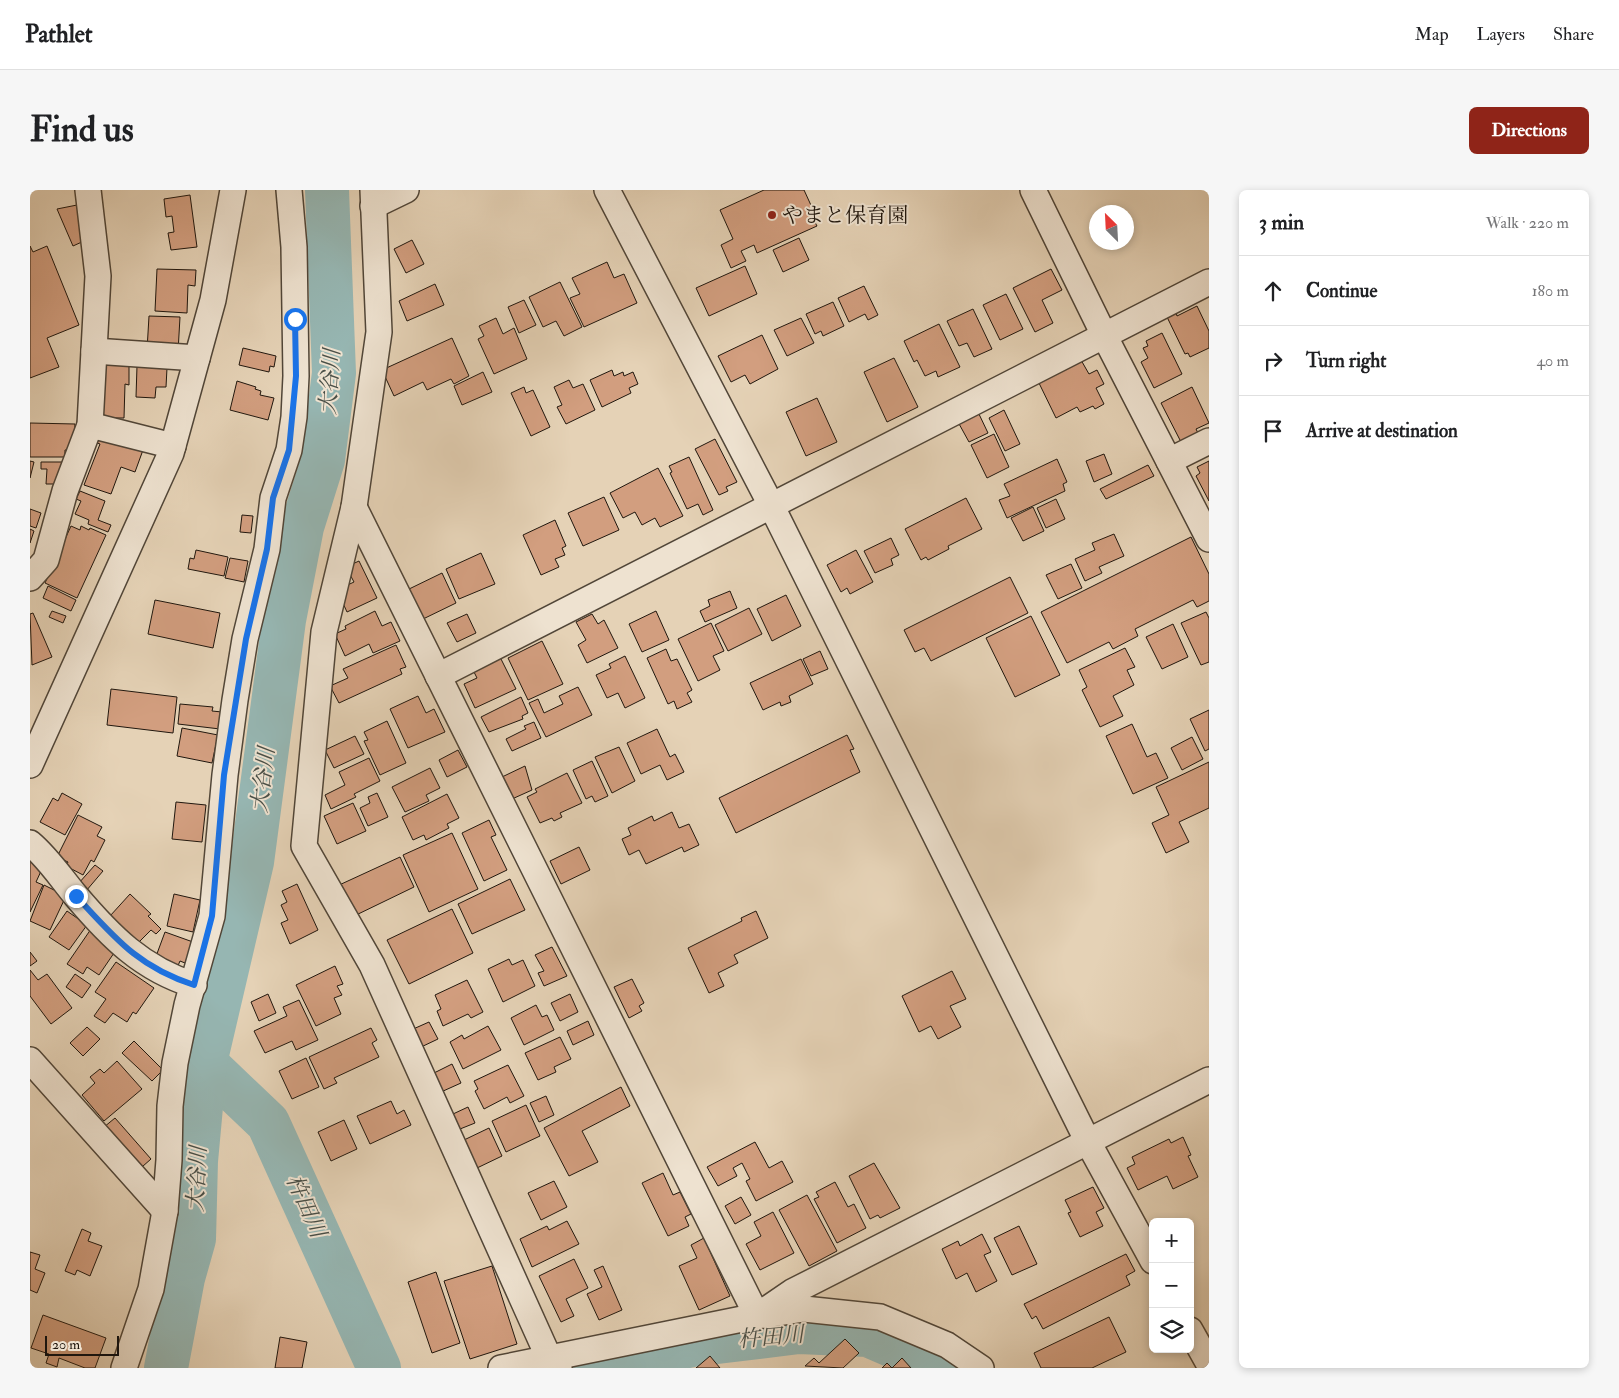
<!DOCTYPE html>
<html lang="en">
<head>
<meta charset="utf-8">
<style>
  :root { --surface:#fff; --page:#f6f6f6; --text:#202124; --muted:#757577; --line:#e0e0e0; --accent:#8f2418 }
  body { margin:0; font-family:"IM FELL Double Pica","Noto Serif JP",serif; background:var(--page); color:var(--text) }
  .controls { position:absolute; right:15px; bottom:15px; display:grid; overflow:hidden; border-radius:8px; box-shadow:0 2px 8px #0003 }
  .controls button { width:45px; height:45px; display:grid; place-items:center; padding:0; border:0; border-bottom:1px solid var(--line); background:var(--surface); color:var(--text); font:25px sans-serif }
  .compass { position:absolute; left:1059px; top:15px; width:45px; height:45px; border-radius:50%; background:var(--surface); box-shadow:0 2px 8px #0003; rotate:336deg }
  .scale { position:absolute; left:15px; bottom:12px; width:74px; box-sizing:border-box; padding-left:5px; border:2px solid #20170e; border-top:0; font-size:14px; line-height:18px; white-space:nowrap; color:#20170e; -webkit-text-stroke:4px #eee2d0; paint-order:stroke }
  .stop { position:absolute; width:15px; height:15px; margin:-11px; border:4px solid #1a73e8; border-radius:50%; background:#fff }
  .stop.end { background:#1a73e8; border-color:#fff; box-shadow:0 1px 5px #0008 }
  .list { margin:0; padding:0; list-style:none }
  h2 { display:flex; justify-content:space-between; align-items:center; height:65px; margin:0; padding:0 20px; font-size:21px }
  h2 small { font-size:16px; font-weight:400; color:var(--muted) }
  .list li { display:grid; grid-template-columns:32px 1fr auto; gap:15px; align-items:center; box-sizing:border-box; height:70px; padding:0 20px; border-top:1px solid var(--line) }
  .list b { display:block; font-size:19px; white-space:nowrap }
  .list em { font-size:16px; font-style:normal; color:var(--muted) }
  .icon { flex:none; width:28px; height:28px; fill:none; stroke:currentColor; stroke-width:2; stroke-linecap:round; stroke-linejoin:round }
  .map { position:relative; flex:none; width:1179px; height:1178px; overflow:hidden; border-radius:8px }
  header { display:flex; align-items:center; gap:30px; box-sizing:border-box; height:70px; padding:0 25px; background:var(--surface); border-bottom:1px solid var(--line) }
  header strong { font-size:24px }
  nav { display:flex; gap:28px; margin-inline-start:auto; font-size:18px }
  .intro { display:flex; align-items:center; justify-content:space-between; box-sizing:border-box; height:120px; padding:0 30px }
  h1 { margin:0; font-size:35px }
  .button { padding:12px 22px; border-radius:8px; background:var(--accent); color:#fff; font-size:18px; font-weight:700 }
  main { display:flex; gap:30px; padding:0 30px }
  aside { flex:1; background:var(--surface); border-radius:8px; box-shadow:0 2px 8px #0003 }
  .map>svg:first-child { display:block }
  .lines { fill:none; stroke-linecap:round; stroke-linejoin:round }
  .river { stroke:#96b6b2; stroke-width:44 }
  .building { fill:#d29e7f; stroke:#20170e }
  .minor-casing { stroke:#514638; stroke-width:28 }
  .minor { stroke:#eee2d0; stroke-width:25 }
  .route { stroke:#1a73e8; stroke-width:6 }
  .poi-dot { fill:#8f2418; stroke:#eee2d0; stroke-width:2 }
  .labels { text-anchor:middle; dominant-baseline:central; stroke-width:4; stroke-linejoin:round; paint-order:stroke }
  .poi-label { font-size:21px; fill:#20170e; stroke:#eee2d0; text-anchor:start }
  .water-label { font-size:22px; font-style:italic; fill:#494f47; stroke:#eee2d0 }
</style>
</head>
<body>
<header>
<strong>Pathlet</strong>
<nav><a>Map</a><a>Layers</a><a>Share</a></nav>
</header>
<div class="intro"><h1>Find us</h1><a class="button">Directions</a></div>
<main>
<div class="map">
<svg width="1179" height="1178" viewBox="0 0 1179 1178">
  <rect width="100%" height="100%" fill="#e5d2b6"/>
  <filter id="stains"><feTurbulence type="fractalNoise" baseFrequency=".004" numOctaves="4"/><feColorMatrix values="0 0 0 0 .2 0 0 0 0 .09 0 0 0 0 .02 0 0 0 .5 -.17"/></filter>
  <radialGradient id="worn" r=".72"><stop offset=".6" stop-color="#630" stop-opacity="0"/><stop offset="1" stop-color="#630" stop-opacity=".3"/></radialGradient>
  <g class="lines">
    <g class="river">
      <path d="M175,873L238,933L349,1178"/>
      <path d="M136,1178L153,1088L164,1049L166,971L175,873L222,672L254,430L272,337L293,270L304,183L297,0"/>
      <path d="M564,1178L662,1155L769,1142L838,1145L914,1178"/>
    </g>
  </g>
  <g class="building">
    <path d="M734,0H774L785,24L781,25L787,36L727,63L724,55L711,61L716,71L701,78L691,55L703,49L690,20Z"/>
    <path d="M160,5L167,57L141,60L138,43L144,42L142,26L136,27L134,9Z"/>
    <path d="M52,14L54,51L43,56L27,19Z"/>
    <path d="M769,48L779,70L753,82L743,60Z"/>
    <path d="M382,50L394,74L376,83L364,59Z"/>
    <path d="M0,56L3,62L17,56L49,135L17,148L29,177L0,188Z"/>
    <path d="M577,72L584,88L594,84L607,113L554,137L540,108L550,104L542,88Z"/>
    <path d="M715,76L727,104L679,126L666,98Z"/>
    <path d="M127,79L166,80L165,96L158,95L157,123L125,121Z"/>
    <path d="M1021,79L1032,100L1012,110L1023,133L1005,142L983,98Z"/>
    <path d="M530,92L552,137L534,146L526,131L513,137L499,107Z"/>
    <path d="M405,94L414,115L377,131L369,111Z"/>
    <path d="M834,96L848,125L838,130L835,124L819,132L808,108Z"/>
    <path d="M976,104L993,139L970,150L953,115Z"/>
    <path d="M494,110L506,135L489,143L478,117Z"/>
    <path d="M803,112L814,136L793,146L791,141L785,144L776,124Z"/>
    <path d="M1167,116L1179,141V158L1160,167L1158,163L1155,164L1137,127L1146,122L1147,126Z"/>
    <path d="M943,119L962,159L944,167L937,153L929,156L917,131Z"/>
    <path d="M119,126L150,127L148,162L117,160Z"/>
    <path d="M466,128L473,144L484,138L497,169L464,184L448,149L454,146L449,136Z"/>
    <path d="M771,128L784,153L757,166L744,140Z"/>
    <path d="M909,134L930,177L908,187L906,181L895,186L887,170L884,172L874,151Z"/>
    <path d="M1132,143L1152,184L1124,198L1111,172L1118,168L1113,158L1118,156L1116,151Z"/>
    <path d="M732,145L748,179L720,194L715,185L701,192L688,166Z"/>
    <path d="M422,148L439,186L424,194L421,189L397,200L393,192L364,206L352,180Z"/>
    <path d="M213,158L246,166L244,177L240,176L239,182L209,175Z"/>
    <path d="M864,168L888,217L857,232L834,182Z"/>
    <path d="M1051,170L1059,184L1067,180L1074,194L1066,198L1074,214L1065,219L1063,216L1050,222L1047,217L1026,228L1008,191Z"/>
    <path d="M68,174L99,175V195L95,194L94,228H67Z"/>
    <path d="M107,176L137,178L136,197H126L125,208L106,207Z"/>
    <path d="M582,180L584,186L593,182L594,186L603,182L608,194L599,198L601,203L572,217L560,190Z"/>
    <path d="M453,182L462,202L432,215L424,196Z"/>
    <path d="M539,190L543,198L553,194L565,220L536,234L527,217L532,215L524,197Z"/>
    <path d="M207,191L226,197L225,199L231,201L230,205L244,208L238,230L200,220Z"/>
    <path d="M494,197L496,203L503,200L520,237L501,246L481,203Z"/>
    <path d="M1162,197L1179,233L1166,239L1168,243L1151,252L1131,213Z"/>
    <path d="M787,208L807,252L776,266L756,222Z"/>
    <path d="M974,220L990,254L975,261L959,228Z"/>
    <path d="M948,222L958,243L939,252L928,232Z"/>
    <path d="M0,233L45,234L44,260H35V267H0Z"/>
    <path d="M68,244L113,260L105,282L91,277L81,304L54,295L70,254L65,252Z"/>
    <path d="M964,244L979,277L957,288L941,255Z"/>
    <path d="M685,249L707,292L696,297L698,301L689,305L665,259Z"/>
    <path d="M1074,264L1082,284L1064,292L1056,271Z"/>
    <path d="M659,267L683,320L673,325L668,314L657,319L640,283L642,282L639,276Z"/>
    <path d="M1027,269L1037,292L1033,294L1035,301L977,328L969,310L980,306L974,294Z"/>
    <path d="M0,271L4,272L0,288Z"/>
    <path d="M1179,271V311L1166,286L1170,283L1167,277Z"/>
    <path d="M11,272H33V294H16L17,279H11Z"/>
    <path d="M1118,275L1124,286L1076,309L1070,299Z"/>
    <path d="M628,278L653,326L630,337L625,328L612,335L605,322L593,328L580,303Z"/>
    <path d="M50,301L75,311L68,330L81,335L78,342L58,334L59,330L45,324L51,311L46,309Z"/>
    <path d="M574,307L589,340L553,356L538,323Z"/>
    <path d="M936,308L952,339L918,356L919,359L898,370L896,367L891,370L875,339Z"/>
    <path d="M1026,309L1035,329L1016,338L1007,318Z"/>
    <path d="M1003,317L1014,341L993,351L981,328Z"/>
    <path d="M0,319L11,323L6,338L0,336Z"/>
    <path d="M212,325L223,326L221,343L210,342Z"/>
    <path d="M525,330L536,356L532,358L535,365L525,369L529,377L511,385L493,345Z"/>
    <path d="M41,336L50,340L51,336L59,340L60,338L76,345L47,408L15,393Z"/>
    <path d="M0,339L4,341L0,353Z"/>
    <path d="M1084,344L1094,366L1069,377L1072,383L1055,391L1045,369L1065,360L1062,353Z"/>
    <path d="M1161,347L1179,384V411L1167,417L1163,410L1105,439L1108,446L1083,459L1079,452L1037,473L1011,422Z"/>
    <path d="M861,348L869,365L861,369L863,375L845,383L834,361Z"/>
    <path d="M166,360L198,367L194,386L158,379L160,368L164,369Z"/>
    <path d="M826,360L843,392L820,404L817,398L811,402L797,375Z"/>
    <path d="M451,363L465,394L429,409L416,379Z"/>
    <path d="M200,368L218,371L214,392L195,388Z"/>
    <path d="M329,371L347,408L317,422L307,400L324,392L316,377Z"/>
    <path d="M1041,374L1052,398L1028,409L1016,385Z"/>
    <path d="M412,383L426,413L391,430L377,400Z"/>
    <path d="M980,387L998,423L901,471L894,458L885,462L874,440Z"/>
    <path d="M18,396L46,410L41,421L13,408Z"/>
    <path d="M700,401L707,418L675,432L670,421L680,416L678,410Z"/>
    <path d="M756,405L771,436L742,451L727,419Z"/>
    <path d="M125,410L190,423L183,458L118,444Z"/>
    <path d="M719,418L732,444L698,461L685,435Z"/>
    <path d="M22,421L36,426L33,433L19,427Z"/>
    <path d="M345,421L352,436L361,432L370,451L343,463L339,454L315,466L305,444L316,439L315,436Z"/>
    <path d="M626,421L639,450L612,462L599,434Z"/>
    <path d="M1176,422L1179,428V472L1171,475L1151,433Z"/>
    <path d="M3,423L22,467L2,475L0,424Z"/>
    <path d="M437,424L446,443L427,452L417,433Z"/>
    <path d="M562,424L568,434L574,430L588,458L557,473L548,455L556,450L546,432Z"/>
    <path d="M1001,426L1030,485L985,507L956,448Z"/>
    <path d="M681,433L694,461L683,466L690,480L668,491L648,449Z"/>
    <path d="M1143,434L1158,467L1132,479L1116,447Z"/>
    <path d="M512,451L533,494L498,510L478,468Z"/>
    <path d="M366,455L376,477L370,479L372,484L309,513L300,496L318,488L313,479Z"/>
    <path d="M1095,458L1105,477L1097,480L1104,495L1083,506L1093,526L1070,537L1052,500L1057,497L1049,480Z"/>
    <path d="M636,459L641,471L647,469L662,500L657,503L662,512L647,519L644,511L638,514L617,468Z"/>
    <path d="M790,461L798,479L781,486L773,469Z"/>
    <path d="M595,466L615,508L595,518L588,503L577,508L566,485L581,478L579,474Z"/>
    <path d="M470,467L486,499L445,518L434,494L447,488L443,480Z"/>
    <path d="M771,469L783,494L759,506L761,512L751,516L750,512L733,520L720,493Z"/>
    <path d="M548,497L562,525L516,547L499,513L508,509L514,523L533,514L529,506Z"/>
    <path d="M81,499L147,507L143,543L77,535Z"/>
    <path d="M388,506L396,523L404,519L415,542L378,558L360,519Z"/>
    <path d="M491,507L498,523L492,526L493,529L459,542L451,527Z"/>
    <path d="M150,514L183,517L182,521L192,522L190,539L148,534Z"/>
    <path d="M1179,520V559L1175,561L1160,529Z"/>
    <path d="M357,531L376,573L350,585L334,551L338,550L334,542Z"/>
    <path d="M504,532L511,548L482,561L476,549L496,539L494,536Z"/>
    <path d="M1102,534L1117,567L1126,563L1138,588L1103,604L1076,546Z"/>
    <path d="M152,538L188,545L182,573L147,566Z"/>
    <path d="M627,539L640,567L645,564L654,582L637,590L630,575L611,584L597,553Z"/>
    <path d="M817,545L824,559L820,560L830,582L706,643L689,608Z"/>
    <path d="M325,546L334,564L304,578L295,560Z"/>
    <path d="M1162,547L1173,569L1152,580L1141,558Z"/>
    <path d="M589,557L605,591L582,603L565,567Z"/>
    <path d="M428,560L437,577L417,587L409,570Z"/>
    <path d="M339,568L350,591L324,604L326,607L301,619L295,605L315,595L309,582Z"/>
    <path d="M562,571L578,606L565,612L562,606L556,609L543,580Z"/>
    <path d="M1179,572V618L1149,632L1159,652L1136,663L1122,633L1139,625L1126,597Z"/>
    <path d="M495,576L502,600L482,609L472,587Z"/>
    <path d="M400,578L410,598L396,605L399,611L375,622L362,597Z"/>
    <path d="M537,583L552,613L530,623L532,627L524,631L522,628L510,633L497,607L507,602L505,599Z"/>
    <path d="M32,603L52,614L35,645L10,632L23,608L28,611Z"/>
    <path d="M347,603L358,627L338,636L330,618L340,613L338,607Z"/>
    <path d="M417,604L429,628L417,634L419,638L396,650L394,645L383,650L372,627Z"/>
    <path d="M146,612L176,615L172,652L142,649Z"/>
    <path d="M323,613L336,641L307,654L294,626Z"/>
    <path d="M642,622L649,638L659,634L669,655L654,662L652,657L616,674L609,660L599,665L592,649L601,645L598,638L622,626L624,631Z"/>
    <path d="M48,625L72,637L67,646L75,650L64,672L61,670L53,685L36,676L38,672L27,667Z"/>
    <path d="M459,630L466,645L461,647L477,680L454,691L432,643Z"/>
    <path d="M422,643L448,699L399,722L373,665Z"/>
    <path d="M549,657L560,680L531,694L520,671Z"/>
    <path d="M370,667L384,697L322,727L307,696Z"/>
    <path d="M0,670L12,679L6,692L13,695L0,722Z"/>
    <path d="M65,675L73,681L56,701L48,694Z"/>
    <path d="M480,689L495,720L442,744L428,714Z"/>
    <path d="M267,694L288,740L260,754L251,733L258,730L251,715L257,712L252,701Z"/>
    <path d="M14,695L36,706L20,740L0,731Z"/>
    <path d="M100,704L121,724L118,726L131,739L126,744L121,740L108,753L80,726Z"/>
    <path d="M144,704L170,710L163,742L137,736Z"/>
    <path d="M422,719L443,763L379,794L357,750Z"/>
    <path d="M37,721L57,735L39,760L19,747Z"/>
    <path d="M726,721L738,748L704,765L708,773L688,783L694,796L679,803L658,758L712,731L711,728Z"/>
    <path d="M61,739L77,749L73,755L84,763L69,785L57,777L53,784L37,774Z"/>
    <path d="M135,742L163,752L155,773L150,771L147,778L125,769Z"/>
    <path d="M522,757L537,786L514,796L508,783L514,781L505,765Z"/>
    <path d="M0,762L7,771L0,776Z"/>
    <path d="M479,769L482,775L493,770L505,796L473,812L458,779Z"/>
    <path d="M86,772L124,798L106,824L103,822L97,832L83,823L75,833L64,826L76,809L65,802Z"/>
    <path d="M305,776L313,794L307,796L312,805L304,808L311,824L286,836L266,795Z"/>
    <path d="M0,780L8,790L17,784L42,818L21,834L0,806Z"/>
    <path d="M922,781L936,809L920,816L931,837L908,849L901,836L889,842L872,806Z"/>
    <path d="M45,784L61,795L52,808L36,797Z"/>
    <path d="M602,789L614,813L609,816L612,821L599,828L584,797Z"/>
    <path d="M437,790L453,822L441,828L438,824L413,836L407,821L411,819L405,805Z"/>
    <path d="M238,804L246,823L229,831L221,812Z"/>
    <path d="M540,804L548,822L530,831L521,813Z"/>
    <path d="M269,810L288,850L266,860L262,851L235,863L224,841L257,826L253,817Z"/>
    <path d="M506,815L512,827L517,825L524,840L494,855L481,828Z"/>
    <path d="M558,831L564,845L543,855L537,841Z"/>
    <path d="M399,832L408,849L389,858L381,840Z"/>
    <path d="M458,836L471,860L433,879L420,852L432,845L434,849Z"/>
    <path d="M57,837L70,849L53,866L40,853Z"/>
    <path d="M341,838L347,850L342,853L349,867L304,888L307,893L294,899L279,867Z"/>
    <path d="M530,847L541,869L524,877L526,882L508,890L495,863Z"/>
    <path d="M104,851L133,880L122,891L92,863Z"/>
    <path d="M276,868L289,897L262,909L249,881Z"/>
    <path d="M87,871L112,899L74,931L52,905L65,893L60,887L70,879L74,883Z"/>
    <path d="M422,874L431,893L411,902L402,884Z"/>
    <path d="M478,875L494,906L480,913L477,907L454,919L445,901L448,899L444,891Z"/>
    <path d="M591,897L600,916L552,941L568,972L539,986L514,938Z"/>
    <path d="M516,906L524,925L509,932L500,913Z"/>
    <path d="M361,911L367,924L374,920L381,935L340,954L327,926Z"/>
    <path d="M496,915L510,946L476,962L462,931Z"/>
    <path d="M438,917L445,933L430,939L423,924Z"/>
    <path d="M85,928L121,969L104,984L68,942Z"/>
    <path d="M314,930L327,959L301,971L288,942Z"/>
    <path d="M459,938L472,966L447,978L434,950Z"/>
    <path d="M1153,947L1161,965L1158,966L1168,987L1143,999L1137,986L1108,1000L1097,978L1105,974L1102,967L1139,949L1141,953Z"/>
    <path d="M725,952L739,978L752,971L763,992L726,1011L716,991L720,989L712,973L703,978L707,986L688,996L677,977Z"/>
    <path d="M844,973L870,1018L850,1028L848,1025L840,1029L819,986Z"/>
    <path d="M633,983L643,1005L650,1002L661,1024L655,1027L659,1036L638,1046L612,993Z"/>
    <path d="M524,991L537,1017L511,1030L498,1003Z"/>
    <path d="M805,992L818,1017L824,1014L836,1038L807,1053L784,1009L789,1007L786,1002Z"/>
    <path d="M1063,997L1074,1018L1066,1022L1073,1036L1050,1047L1038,1023L1041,1022L1035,1010Z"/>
    <path d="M777,1005L807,1061L779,1076L749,1020Z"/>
    <path d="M711,1007L721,1025L705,1034L695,1016Z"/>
    <path d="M743,1022L764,1063L730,1080L716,1054L731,1046L724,1032Z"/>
    <path d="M537,1031L549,1054L502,1077L490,1049L517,1036L519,1040Z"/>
    <path d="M989,1036L1007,1074L982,1085L964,1048Z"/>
    <path d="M52,1039L61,1043L58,1051L72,1056L60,1086L47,1080L45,1085L35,1081Z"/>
    <path d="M952,1044L961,1062L954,1065L967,1091L946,1102L937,1083L926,1089L912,1059L928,1051L930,1056Z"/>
    <path d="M674,1048L700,1106L669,1120L649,1076L667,1068L661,1055Z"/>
    <path d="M0,1062L10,1065L5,1079L15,1083L7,1103L0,1100Z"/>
    <path d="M1096,1064L1105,1081L1096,1086L1100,1095L1013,1139L1006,1126L1002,1129L994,1114Z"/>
    <path d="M544,1069L558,1098L536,1109L544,1126L531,1132L509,1086Z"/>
    <path d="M462,1076L487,1154L440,1169L414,1091Z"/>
    <path d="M573,1076L592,1120L569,1130L557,1104L572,1097L564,1080Z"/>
    <path d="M406,1082L430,1153L402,1163L378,1092Z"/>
    <path d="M13,1125L76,1148L65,1178H55L29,1168L27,1177L16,1173L19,1164L1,1158Z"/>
    <path d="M1079,1127L1096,1162L1062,1178H1011L1004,1163Z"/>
    <path d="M250,1147L277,1152L272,1178H245Z"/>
    <path d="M815,1149L829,1163L813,1178L775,1176L784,1168L789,1173Z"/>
    <path d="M680,1166L690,1178H666Z"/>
    <path d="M872,1168L881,1178H852L857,1173L862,1178Z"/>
  </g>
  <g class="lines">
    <defs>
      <g id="minor">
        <path d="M343,0L349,142L324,317L294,442L274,656L342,775L519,1168L529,1178"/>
        <path d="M577,0L741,315L1058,952L1123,1071"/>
        <path d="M1003,0L1074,145L1179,349"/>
        <path d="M343,16L376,0"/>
        <path d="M64,161L167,168"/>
        <path d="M60,235L143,256"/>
        <path d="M1139,271L1179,251"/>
        <path d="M324,317L727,1126L762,1102L1179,890"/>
        <path d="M0,388L16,370L35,301L60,235L68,86L58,0"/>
        <path d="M408,486L1179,92"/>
        <path d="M0,575L141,263L183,110L203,0"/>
        <path d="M0,653C18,668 31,688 46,706C80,746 112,779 164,795"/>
        <path d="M0,870L135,1021"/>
        <path d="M1160,1140L1179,1174"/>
        <path d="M94,1178L121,1099L135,1021L139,970L140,916L145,873L157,815L182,726L195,585L205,510L215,449L237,359L243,308L259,260L264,227L266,186L264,57L259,0"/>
        <path d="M471,1178L727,1126L774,1119L850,1127L917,1155L951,1178"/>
      </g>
    </defs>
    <use href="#minor" class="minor-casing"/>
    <use href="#minor" class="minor"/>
  </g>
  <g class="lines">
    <path class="route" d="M46,706C85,748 108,777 164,795L182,726L194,585L216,449L237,359L243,308L259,260L266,186L265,129"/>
  </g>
  <circle class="poi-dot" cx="742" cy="25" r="5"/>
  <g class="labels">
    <g class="poi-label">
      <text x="752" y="25">やまと保育園</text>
    </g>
    <g class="water-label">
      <text transform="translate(300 192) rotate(-86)">大谷川</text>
      <text transform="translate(233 590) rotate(-83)">大谷川</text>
      <text transform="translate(167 989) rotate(-87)">大谷川</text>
      <text transform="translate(276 1016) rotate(66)">杵田川</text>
      <text transform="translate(741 1147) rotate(-5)">杵田川</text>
    </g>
  </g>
  <rect width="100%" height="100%" filter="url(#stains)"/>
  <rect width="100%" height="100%" fill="url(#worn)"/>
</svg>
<div class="controls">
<button>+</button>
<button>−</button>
<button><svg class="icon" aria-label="layers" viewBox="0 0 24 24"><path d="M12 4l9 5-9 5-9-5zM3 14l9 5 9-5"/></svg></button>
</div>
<svg class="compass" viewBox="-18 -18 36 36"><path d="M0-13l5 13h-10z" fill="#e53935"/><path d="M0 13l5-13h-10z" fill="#757577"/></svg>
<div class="scale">20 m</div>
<div class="stop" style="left:265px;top:129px"></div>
<div class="stop end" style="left:46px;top:706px"></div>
</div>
<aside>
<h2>3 min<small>Walk · 220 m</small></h2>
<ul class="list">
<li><svg class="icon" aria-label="ahead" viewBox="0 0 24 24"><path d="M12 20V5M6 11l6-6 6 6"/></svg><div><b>Continue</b></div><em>180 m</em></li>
<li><svg class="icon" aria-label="right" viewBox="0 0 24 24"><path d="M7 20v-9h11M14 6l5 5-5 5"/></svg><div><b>Turn right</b></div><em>40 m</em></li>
<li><svg class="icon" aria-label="arrive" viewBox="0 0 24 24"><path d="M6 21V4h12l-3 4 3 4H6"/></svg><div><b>Arrive at destination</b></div></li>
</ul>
</aside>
</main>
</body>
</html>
